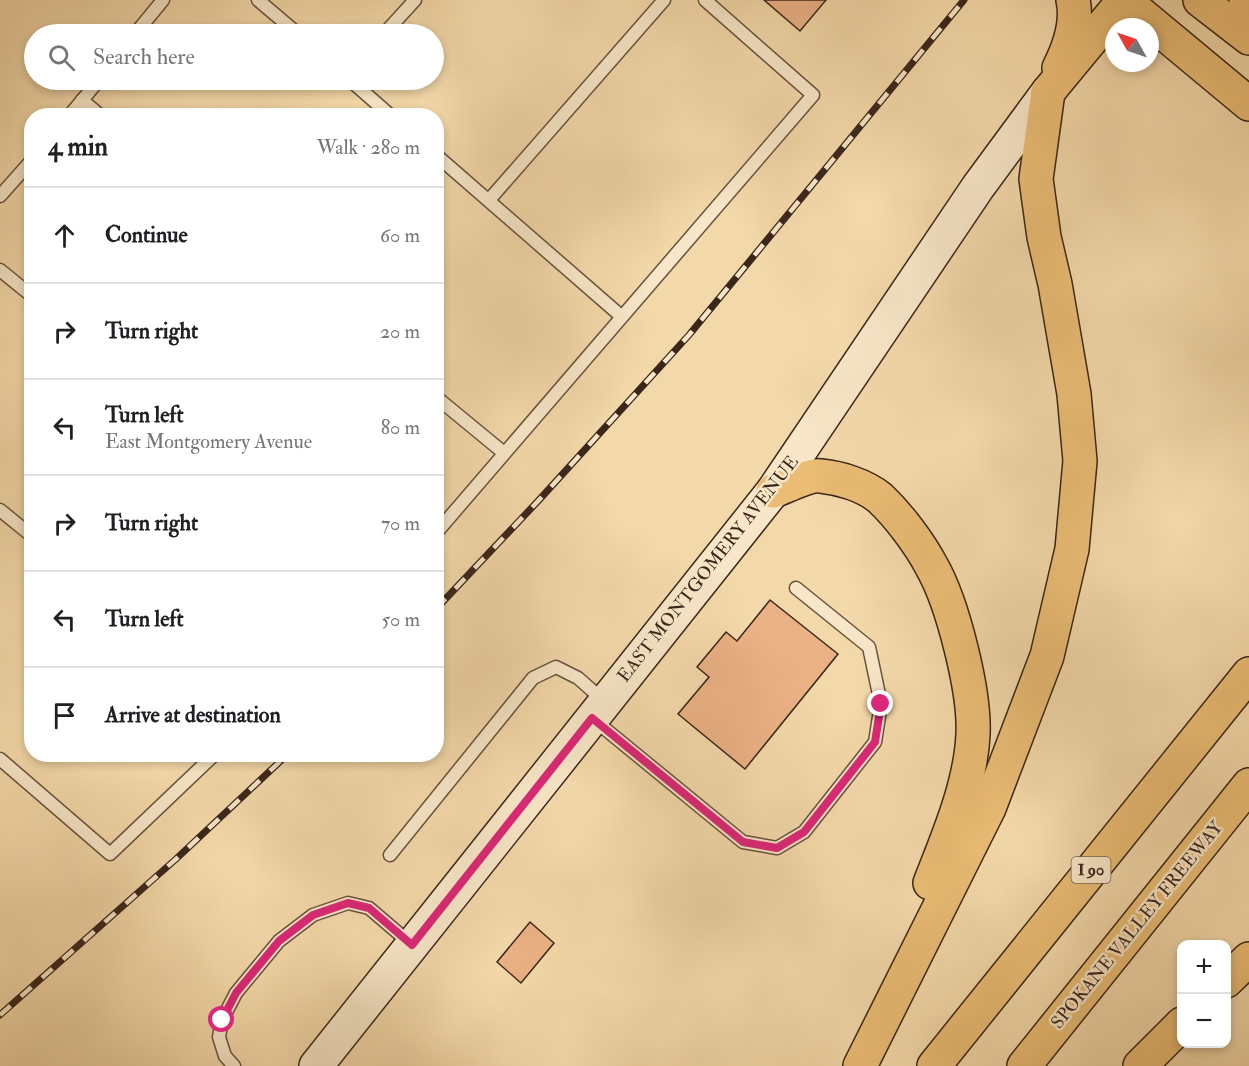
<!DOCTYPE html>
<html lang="en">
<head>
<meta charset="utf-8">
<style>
  :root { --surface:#fff; --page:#f6f6f6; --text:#202124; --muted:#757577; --line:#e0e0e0 }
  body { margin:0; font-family:"IM FELL Double Pica",serif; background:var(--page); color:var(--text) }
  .controls { position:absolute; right:18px; bottom:18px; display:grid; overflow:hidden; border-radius:12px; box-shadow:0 3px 9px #0003 }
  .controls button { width:54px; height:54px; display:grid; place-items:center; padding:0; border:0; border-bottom:2px solid var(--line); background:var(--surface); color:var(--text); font:30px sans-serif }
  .compass { position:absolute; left:1105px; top:18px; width:54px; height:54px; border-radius:50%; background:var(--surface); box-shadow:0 3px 9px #0003; rotate:310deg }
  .stop { position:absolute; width:18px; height:18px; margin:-14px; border:4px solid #db2777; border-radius:50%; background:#fff }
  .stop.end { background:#db2777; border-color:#fff; box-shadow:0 2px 6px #0008 }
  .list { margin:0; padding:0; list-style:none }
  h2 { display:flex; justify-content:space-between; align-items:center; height:78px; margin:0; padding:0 24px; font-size:26px }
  h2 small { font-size:20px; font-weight:400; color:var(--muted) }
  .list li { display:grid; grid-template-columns:39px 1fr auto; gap:18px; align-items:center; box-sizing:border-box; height:96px; padding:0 24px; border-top:2px solid var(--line) }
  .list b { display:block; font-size:22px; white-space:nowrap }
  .list p { margin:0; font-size:20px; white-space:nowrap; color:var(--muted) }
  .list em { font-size:20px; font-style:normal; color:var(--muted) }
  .icon { flex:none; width:33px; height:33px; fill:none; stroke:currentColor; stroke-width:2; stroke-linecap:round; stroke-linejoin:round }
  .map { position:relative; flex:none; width:1249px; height:1066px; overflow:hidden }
  .search { position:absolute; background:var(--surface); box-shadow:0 3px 9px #0003; left:24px; top:24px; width:420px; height:66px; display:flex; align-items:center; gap:15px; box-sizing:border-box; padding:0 21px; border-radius:33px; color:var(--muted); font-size:22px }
  .panel { position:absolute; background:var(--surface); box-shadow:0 3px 9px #0003; left:24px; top:108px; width:420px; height:654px; border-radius:24px }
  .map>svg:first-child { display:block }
  .building { fill:#eab184; stroke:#3a261b; stroke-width:1.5 }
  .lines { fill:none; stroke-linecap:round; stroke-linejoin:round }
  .lane-casing { stroke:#68523e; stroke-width:15 }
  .secondary-casing { stroke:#3a261b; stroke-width:36 }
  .primary-casing { stroke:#3a261b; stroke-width:36 }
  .highway-casing { stroke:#3a261b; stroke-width:36 }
  .lane { stroke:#f7e6c7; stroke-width:12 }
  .secondary { stroke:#f7e6c7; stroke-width:33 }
  .primary { stroke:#eabc74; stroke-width:33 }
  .highway { stroke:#eabc74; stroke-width:33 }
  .rail-casing { stroke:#3a261b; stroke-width:7 }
  .rail { stroke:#f7e6c7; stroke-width:4.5; stroke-dasharray:14; stroke-linecap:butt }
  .route { stroke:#db2777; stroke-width:8 }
  .labels { text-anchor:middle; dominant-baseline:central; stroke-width:5; stroke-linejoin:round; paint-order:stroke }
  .shield { fill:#f7e6c7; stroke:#73604f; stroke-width:1.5 }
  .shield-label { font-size:16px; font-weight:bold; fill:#3a261b }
  .street-label { font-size:18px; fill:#3a261b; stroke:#f7e6c7 }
</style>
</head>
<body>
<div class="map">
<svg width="1249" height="1066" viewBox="0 0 1249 1066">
  <rect width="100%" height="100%" fill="#f3d8a9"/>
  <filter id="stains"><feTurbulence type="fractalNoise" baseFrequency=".00333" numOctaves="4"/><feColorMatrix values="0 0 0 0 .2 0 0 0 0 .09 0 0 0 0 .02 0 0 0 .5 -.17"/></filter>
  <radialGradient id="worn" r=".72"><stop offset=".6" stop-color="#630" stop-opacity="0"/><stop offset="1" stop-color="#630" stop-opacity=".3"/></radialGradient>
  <g class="building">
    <path d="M764,0H826L800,31Z"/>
    <path d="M770,600L838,654L745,769L678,714L709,677L697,667L726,632L737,641Z"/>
    <path d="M530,922L554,943L521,983L497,962Z"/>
  </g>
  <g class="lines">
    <defs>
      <g id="lane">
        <path d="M258,0L298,34"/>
        <path d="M135,34L163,0"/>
        <path d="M384,34L415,0"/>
        <path d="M350,80L391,116"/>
        <path d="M82,100L101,116"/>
        <path d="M69,116L99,80"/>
        <path d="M436,155L621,316"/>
        <path d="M0,196L32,160"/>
        <path d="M489,200L664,0"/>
        <path d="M0,270L32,296"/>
        <path d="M436,397L504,453"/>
        <path d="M0,510L32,536"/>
        <path d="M436,533L813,95L705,0"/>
        <path d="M593,719L743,842L777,848L804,832L875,742L881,704L869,647L796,588"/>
        <path d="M0,759L110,854L215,754"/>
        <path d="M390,855L533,678L556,667L578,678L604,701"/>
        <path d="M234,1066L225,1056L219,1037L222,1020L236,993L279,941L313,915L348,903L369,908L411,944"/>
      </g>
      <path id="secondary" d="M316,1066L773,491L978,187L1048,92"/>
      <g id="primary">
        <path d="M1124,0L1249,104"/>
        <path d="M1200,0L1249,38"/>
        <path d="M1246,0L1249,8"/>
        <path d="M1059,68C1069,48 1078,23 1073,0"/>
        <path d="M1048,92L1124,0"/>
      </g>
      <g id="highway">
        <path d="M773,491C785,487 810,474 821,476C840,478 864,485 880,498C899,516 920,544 932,567C953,604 975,692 973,734C971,784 948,837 930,883"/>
        <path d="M1226,981L1249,959"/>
        <path d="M860,1066L989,808L1047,656L1072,549L1080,461L1074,394L1055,284L1044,237L1036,179L1048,92"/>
        <path d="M934,1066L1249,674"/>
        <path d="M1024,1066L1249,785"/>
        <path d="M1140,1066L1182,1024"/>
      </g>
    </defs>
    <use href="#lane" class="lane-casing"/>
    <use href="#secondary" class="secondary-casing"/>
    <use href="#primary" class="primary-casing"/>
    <use href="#highway" class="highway-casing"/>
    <use href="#lane" class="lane"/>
    <use href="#secondary" class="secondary"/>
    <use href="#primary" class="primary"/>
    <use href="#highway" class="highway"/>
    <defs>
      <g id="rail">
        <path d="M436,609L539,500L689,335L964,0"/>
        <path d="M0,1015L176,859L288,754"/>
      </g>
    </defs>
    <use href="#rail" class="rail-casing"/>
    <use href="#rail" class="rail"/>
  </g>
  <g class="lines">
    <path class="route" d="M222,1020L236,993L279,941L313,915L348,903L369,908L412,945L592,718L743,842L777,848L804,832L875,742L881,704"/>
  </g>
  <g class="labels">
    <rect class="shield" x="1071.5" y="857" width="39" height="26" rx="4.5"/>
    <g class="shield-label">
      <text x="1091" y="870">I 90</text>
    </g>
    <g class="street-label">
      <text transform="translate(708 569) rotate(-52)">EAST MONTGOMERY AVENUE</text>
      <text transform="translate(1137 925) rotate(-51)">SPOKANE VALLEY FREEWAY</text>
    </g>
  </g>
  <rect width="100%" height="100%" filter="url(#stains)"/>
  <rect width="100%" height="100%" fill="url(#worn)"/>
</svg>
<div class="controls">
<button>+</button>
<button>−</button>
</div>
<svg class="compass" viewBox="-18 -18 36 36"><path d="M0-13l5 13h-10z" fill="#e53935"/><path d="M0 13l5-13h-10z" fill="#757577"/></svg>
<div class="stop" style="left:222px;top:1020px"></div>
<div class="stop end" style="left:881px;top:704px"></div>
<div class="search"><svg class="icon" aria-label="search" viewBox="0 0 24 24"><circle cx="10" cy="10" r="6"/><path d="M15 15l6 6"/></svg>Search here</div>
<section class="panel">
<h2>4 min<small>Walk · 280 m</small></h2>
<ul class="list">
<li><svg class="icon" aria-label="ahead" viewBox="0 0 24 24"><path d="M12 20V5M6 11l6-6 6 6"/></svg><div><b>Continue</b></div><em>60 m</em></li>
<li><svg class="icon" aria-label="right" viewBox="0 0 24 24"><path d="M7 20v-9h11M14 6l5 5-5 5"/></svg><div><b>Turn right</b></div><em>20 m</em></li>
<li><svg class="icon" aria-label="left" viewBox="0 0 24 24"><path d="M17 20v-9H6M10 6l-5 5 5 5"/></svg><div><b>Turn left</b><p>East Montgomery Avenue</p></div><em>80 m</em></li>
<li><svg class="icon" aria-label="right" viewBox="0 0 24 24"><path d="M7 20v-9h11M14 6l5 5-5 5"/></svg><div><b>Turn right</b></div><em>70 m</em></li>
<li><svg class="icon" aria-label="left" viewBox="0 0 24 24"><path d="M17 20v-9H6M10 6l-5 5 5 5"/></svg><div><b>Turn left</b></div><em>50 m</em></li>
<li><svg class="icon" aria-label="arrive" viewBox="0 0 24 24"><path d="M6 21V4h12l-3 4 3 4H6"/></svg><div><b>Arrive at destination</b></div></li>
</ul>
</section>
</div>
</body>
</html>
